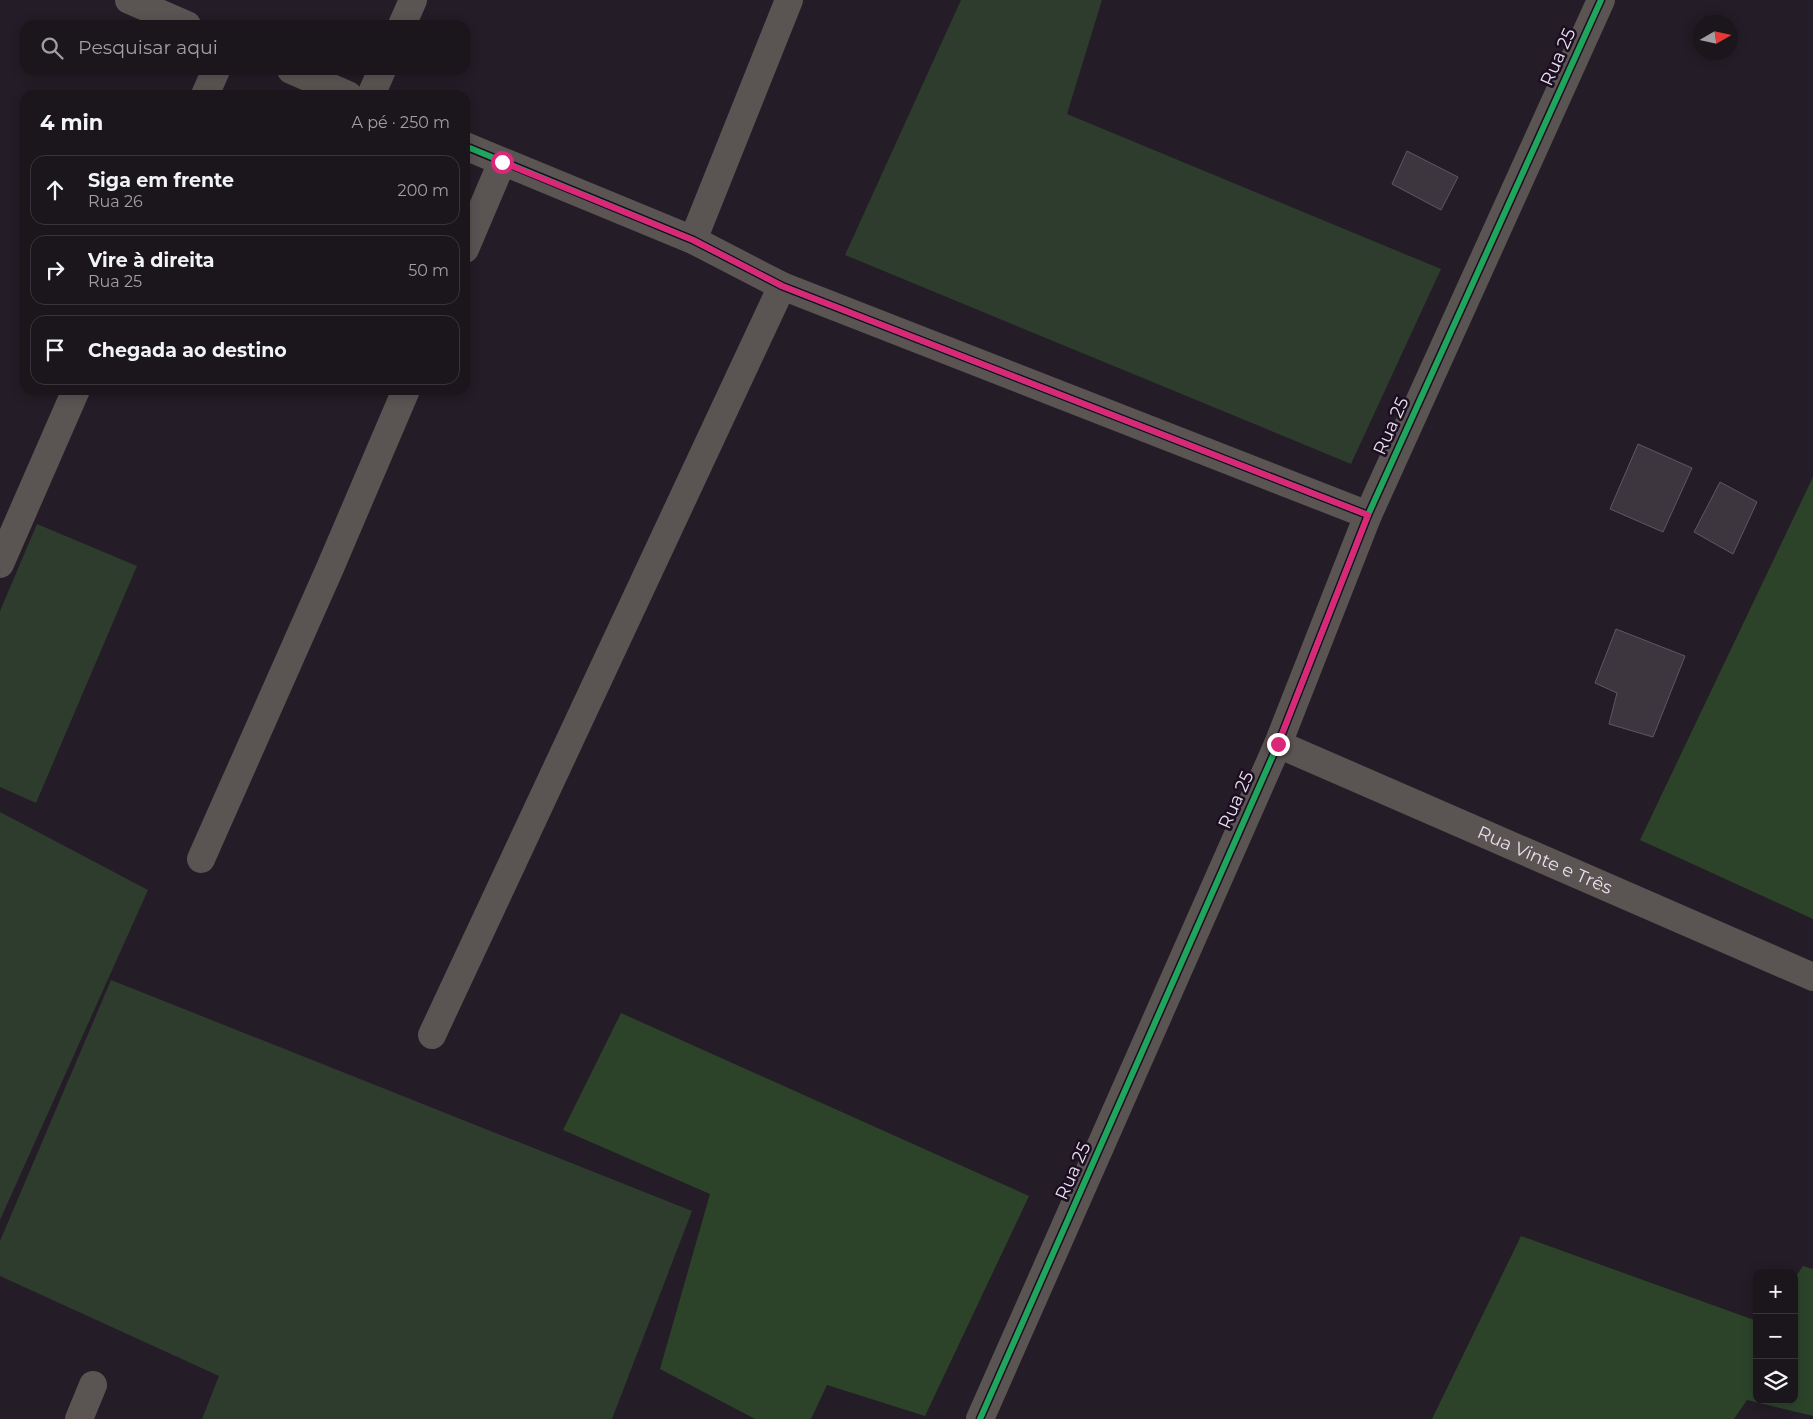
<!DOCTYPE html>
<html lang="pt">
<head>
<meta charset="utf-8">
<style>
  :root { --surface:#1b151c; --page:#241e25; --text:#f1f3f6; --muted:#a09fa3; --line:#39343b }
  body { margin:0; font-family:Montserrat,sans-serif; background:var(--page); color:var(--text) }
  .controls { position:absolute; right:15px; bottom:15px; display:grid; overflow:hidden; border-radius:10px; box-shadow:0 2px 12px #0003 }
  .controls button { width:45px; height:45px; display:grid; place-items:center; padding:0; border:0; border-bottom:1px solid var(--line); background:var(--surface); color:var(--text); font:25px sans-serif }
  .compass { position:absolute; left:1693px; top:15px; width:45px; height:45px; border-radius:50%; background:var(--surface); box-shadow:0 2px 12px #0003; rotate:81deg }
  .stop { position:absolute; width:15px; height:15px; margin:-11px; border:4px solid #db2777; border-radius:50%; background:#fff }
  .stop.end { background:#db2777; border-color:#fff; box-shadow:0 1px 5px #0008 }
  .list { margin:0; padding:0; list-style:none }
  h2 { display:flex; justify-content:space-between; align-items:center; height:65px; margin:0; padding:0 20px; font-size:21px }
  h2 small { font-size:16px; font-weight:400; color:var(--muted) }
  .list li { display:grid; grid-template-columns:32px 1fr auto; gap:15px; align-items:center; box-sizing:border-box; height:70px; margin:0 10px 10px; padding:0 10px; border:1px solid var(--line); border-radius:15px }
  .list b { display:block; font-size:19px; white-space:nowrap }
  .list p { margin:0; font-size:16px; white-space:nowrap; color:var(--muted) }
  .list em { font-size:16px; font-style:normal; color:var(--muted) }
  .icon { flex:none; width:28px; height:28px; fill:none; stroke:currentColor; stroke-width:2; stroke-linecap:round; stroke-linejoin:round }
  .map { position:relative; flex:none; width:1813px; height:1419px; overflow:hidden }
  .search { position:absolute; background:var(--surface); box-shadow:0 2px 12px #0003; left:20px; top:20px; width:450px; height:55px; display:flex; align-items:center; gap:12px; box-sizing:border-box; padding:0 18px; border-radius:15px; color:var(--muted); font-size:19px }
  .panel { position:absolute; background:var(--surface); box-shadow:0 2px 12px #0003; left:20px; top:90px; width:450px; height:305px; border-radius:15px }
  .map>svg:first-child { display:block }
  .green { fill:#2d3c2c }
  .forest { fill:#2c432a }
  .building { fill:#3d363f; stroke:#5f5862 }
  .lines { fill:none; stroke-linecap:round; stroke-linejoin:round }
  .minor { stroke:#5a5453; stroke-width:28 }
  .cycleway-casing { stroke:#1c0e21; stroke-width:9 }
  .cycleway { stroke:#20a55d; stroke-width:6 }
  .route { stroke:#db2777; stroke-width:6 }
  .labels { text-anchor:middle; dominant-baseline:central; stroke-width:5; stroke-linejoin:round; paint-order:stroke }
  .street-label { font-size:18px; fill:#eae0ee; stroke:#1c0e21 }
</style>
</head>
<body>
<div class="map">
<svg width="1813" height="1419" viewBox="0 0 1813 1419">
  <rect width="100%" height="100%" fill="#241c26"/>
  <g class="green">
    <path d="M961,0H1102L1067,114L1441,269L1351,464L845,255Z"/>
    <path d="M37,524L137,566L36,803L0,787V611Z"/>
    <path d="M0,812L148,890L0,1220Z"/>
    <path d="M111,980L692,1211L612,1419H202L219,1376L0,1276V1241Z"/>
  </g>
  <g class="forest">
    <path d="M1813,477V919L1640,840Z"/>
    <path d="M621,1013L1029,1196L925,1416L827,1385L811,1419H755L660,1369L710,1194L563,1130Z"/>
    <path d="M1521,1236L1757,1321V1400H1794V1279L1803,1266L1813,1269V1416L1747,1400L1734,1419H1432Z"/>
  </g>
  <g class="building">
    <path d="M1407,151L1458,177L1441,210L1392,184Z"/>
    <path d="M1638,444L1692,468L1663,532L1610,509Z"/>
    <path d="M1720,482L1757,502L1733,554L1694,532Z"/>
    <path d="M1616,629L1685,656L1653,737L1609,724L1617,693L1595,683Z"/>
  </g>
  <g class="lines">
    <g class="minor">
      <path d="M129,0L187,25"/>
      <path d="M402,25L413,0"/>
      <path d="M291,70L348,95"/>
      <path d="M205,95L216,70"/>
      <path d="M371,95L382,70"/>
      <path d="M465,146L693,240L782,286L1368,515"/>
      <path d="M693,240L789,0"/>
      <path d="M465,249L502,162"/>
      <path d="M0,564L76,390"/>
      <path id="s1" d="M1278,744L1813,977"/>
      <path d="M201,859L330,568L406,390"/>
      <path d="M432,1035L782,286"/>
      <path d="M79,1419L93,1385"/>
      <path d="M980,1419L1278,744L1368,515L1601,0"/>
    </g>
    <defs>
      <g id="cycleway">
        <path d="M465,146L693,240L782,286L1368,515"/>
        <path d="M980,1419L1278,744L1368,515L1601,0"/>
      </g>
    </defs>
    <use href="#cycleway" class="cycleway-casing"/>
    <use href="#cycleway" class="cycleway"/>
  </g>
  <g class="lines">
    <path class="route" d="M502,162L693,240L782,286L1368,515L1278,744"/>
  </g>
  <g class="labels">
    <g class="street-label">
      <text transform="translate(1558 57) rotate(-66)">Rua 25</text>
      <text transform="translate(1391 426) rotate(-66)">Rua 25</text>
      <text transform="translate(1236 800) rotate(-66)">Rua 25</text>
      <text stroke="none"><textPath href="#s1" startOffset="291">Rua Vinte e Três</textPath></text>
      <text transform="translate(1073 1171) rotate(-66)">Rua 25</text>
    </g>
  </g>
</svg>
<div class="controls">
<button>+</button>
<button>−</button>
<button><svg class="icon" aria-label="layers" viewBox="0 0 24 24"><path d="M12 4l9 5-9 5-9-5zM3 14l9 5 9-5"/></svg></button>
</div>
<svg class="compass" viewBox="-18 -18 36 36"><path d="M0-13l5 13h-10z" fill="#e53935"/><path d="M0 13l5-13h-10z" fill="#a09fa3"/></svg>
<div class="stop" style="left:502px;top:162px"></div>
<div class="stop end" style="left:1278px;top:744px"></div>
<div class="search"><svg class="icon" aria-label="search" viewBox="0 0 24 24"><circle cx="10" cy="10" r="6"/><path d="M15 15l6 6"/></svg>Pesquisar aqui</div>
<section class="panel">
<h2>4 min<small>A pé · 250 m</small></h2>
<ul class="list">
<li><svg class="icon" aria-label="ahead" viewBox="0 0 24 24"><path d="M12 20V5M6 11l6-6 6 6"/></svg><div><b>Siga em frente</b><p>Rua 26</p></div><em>200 m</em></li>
<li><svg class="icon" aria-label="right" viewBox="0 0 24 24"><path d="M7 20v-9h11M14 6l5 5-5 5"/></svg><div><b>Vire à direita</b><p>Rua 25</p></div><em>50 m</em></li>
<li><svg class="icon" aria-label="arrive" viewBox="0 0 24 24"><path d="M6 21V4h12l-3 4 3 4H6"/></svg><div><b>Chegada ao destino</b></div></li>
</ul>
</section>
</div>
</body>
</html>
